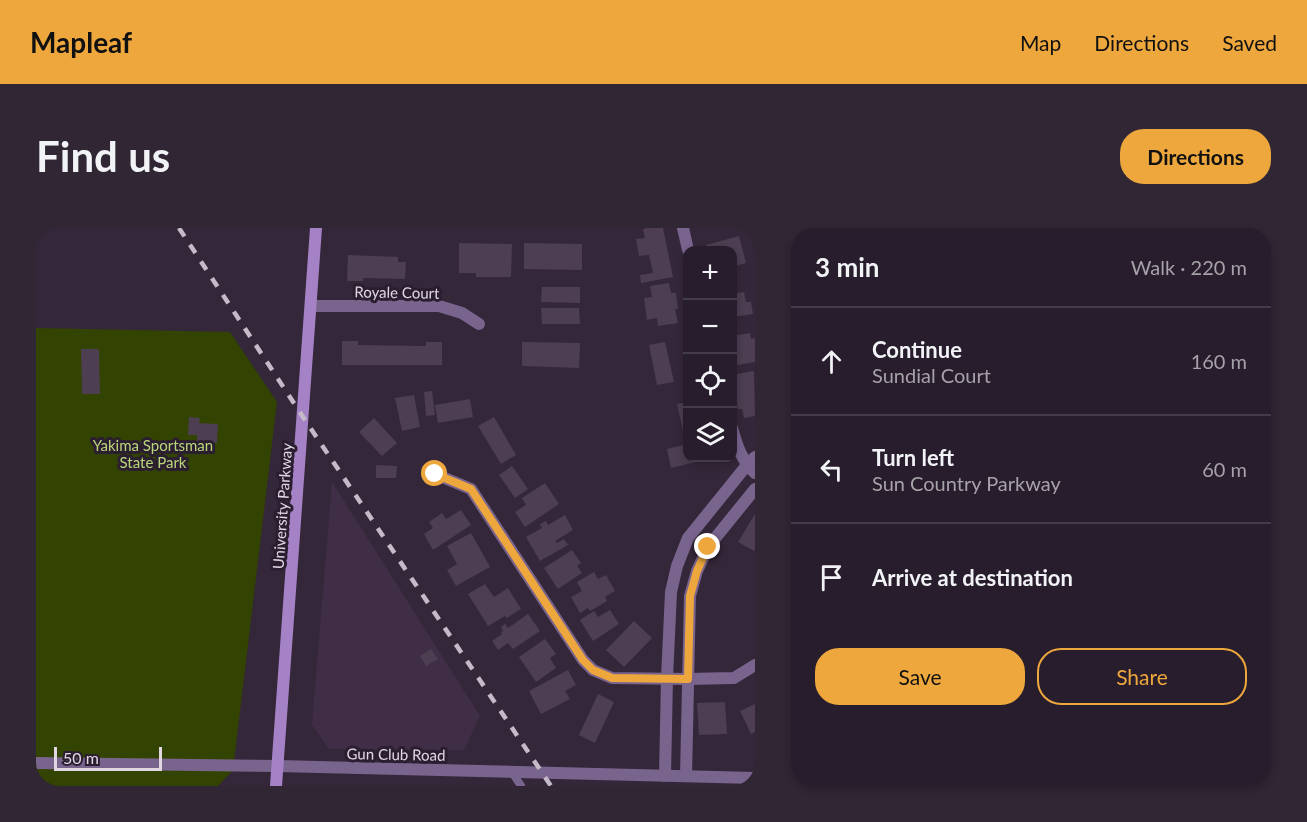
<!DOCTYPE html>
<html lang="en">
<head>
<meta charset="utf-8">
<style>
  :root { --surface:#281d2c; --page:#302634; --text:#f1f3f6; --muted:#a5a2a9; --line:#443b48; --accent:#eea73d }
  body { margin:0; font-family:Lato,sans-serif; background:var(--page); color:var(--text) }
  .controls { position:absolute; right:18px; top:18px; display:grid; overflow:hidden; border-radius:12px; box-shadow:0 3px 9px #0003 }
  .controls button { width:54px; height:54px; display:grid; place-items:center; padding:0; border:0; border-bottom:2px solid var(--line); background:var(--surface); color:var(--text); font:30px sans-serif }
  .scale { position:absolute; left:18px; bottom:15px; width:108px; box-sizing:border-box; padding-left:6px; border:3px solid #e0d7e3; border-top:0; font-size:16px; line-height:21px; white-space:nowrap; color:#e0d7e3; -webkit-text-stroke:4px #2b1e30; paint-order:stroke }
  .stop { position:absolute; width:18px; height:18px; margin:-14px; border:4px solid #eea73d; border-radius:50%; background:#fff }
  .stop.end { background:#eea73d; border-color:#fff; box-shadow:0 2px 6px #0008 }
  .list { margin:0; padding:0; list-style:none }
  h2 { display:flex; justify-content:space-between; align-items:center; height:78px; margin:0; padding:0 24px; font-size:26px }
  h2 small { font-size:20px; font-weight:400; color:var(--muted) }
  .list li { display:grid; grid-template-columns:39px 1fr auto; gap:18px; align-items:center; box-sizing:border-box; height:108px; padding:0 24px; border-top:2px solid var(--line) }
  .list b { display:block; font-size:22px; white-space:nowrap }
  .list p { margin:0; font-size:20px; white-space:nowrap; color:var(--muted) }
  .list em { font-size:20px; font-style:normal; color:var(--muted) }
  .actions { display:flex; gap:12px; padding:18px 24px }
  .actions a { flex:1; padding:14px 0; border:2px solid var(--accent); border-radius:24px; text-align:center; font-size:21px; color:var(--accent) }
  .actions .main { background:var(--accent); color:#111 }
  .icon { flex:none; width:33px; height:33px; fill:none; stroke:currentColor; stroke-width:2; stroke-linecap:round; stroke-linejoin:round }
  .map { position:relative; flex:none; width:719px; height:558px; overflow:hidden; border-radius:24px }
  header { display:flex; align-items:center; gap:36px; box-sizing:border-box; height:84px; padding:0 30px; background:var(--accent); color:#111 }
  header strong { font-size:28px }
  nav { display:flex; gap:33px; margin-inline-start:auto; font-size:21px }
  .intro { display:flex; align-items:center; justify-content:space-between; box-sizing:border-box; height:144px; padding:0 36px }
  h1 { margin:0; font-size:42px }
  .button { padding:15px 27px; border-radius:24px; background:var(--accent); color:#111; font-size:21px; font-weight:700 }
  main { display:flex; gap:36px; padding:0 36px }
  aside { flex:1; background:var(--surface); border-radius:24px; box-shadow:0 3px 9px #0003 }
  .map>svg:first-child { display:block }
  .built { fill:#402e46 }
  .green { fill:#334301 }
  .building { fill:#4d3e52 }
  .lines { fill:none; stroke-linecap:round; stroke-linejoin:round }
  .service { stroke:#79648e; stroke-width:8 }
  .minor { stroke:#79648e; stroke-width:12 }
  .secondary { stroke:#a482c5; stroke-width:12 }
  .rail { stroke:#c5bbc8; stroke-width:4.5; stroke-dasharray:10 10; stroke-linecap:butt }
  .route { stroke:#eea73d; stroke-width:8 }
  .labels { text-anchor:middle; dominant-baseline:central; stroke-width:6; stroke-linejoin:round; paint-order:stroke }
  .street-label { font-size:15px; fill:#e0d7e3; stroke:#2b1e30 }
  .park-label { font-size:15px; fill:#b9d67a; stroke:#2b1e30 }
</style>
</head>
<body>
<header>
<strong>Mapleaf</strong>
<nav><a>Map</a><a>Directions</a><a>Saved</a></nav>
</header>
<div class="intro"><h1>Find us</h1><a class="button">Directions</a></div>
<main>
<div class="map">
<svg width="719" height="558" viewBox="0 0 719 558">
  <rect width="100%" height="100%" fill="#35273a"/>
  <path class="built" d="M296,254L444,488L428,522L293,521L276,497Z"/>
  <path class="green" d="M0,100L194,104L241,174L197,542L182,558H0Z"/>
  <g class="building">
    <path d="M611,0H627L637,49L605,55L604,47L617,45L613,27L603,28L600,11L609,10L607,1Z"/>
    <path d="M703,8L710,35L696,39V22H671L670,17Z"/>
    <path d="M423,15L476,16L475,49H440V45H423Z"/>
    <path d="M488,15L546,16V42L488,41Z"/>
    <path d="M312,27L362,29V34H370L369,51L327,50V53H311Z"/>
    <path d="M696,43H698L701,65L708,64L710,74H715L717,86L697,89Z"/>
    <path d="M633,55L635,65H640L642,81H639L642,95L622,98L621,90L611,92L608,70L616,69L614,58Z"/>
    <path d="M506,59H544V75L505,74Z"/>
    <path d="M505,80H543L544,96H506Z"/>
    <path d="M714,105L715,111L719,110V134L696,138V108Z"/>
    <path d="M306,113H322V117L390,118V114H406V137H306Z"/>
    <path d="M486,114L544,115L543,140L486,138Z"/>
    <path d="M629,114L638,154L621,157L613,117Z"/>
    <path d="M45,121H63L64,166H46Z"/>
    <path d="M718,143L719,188L708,190L706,181H702L696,147Z"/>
    <path d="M396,163L399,187L390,188L388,164Z"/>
    <path d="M378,167L384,199L366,203L359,170Z"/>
    <path d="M434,171L437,189L402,195L399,177Z"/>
    <path d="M652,174V207L648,208L641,176Z"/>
    <path d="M153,189L164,190L163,195L182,196L181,215L161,214V207H152Z"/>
    <path d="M458,189L480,227L465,236L442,198Z"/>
    <path d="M338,190L361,215L346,228L323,204Z"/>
    <path d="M652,216V230H675L635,240L631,221Z"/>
    <path d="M340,237L361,238L360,250H340Z"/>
    <path d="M476,238L492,261L479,270L463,247Z"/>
    <path d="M509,255L523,276L489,299L479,284L490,277L486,270Z"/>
    <path d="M425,282L435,297L397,322L388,306L397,300L393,294L406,285L410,291Z"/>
    <path d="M719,286V321L718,323L702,314Z"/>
    <path d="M529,287L537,302L519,313L521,315L528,311L532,317L504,333L490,309L506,300L504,296L510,293L512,297Z"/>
    <path d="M435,305L454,339L420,358L411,342L421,336L411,318Z"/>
    <path d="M536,322L545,335L541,338L546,345L522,361L508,340Z"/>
    <path d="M558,344L562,351L570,347L579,363L569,369L571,373L554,383L552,380L544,385L535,369L546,363L541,354Z"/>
    <path d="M449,356L458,369L472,360L485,381L471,390L469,388L452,398L432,366Z"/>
    <path d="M574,382L583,396L557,413L544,392L558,383L562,389Z"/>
    <path d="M492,386L504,403L477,421L472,415L462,422L456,413L466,406L465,404L467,403L465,399L469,396L472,400Z"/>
    <path d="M598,393L616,410L588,439L570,422Z"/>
    <path d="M509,411L520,426L514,430L520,440L500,454L483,429Z"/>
    <path d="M395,421L402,431L390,438L384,428Z"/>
    <path d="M532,442L540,457L529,463L534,471L505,486L493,463Z"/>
    <path d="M562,466L578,474L559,515L543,507Z"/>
    <path d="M689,474L691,506L663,507L661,475Z"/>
    <path d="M719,476V504L715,506L704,483Z"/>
  </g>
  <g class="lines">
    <path class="service" d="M476,544L485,558"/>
    <g class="minor">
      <path d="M647,0L652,22"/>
      <path d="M275,78H403L426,85L443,96"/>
      <path d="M696,200C701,218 706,233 719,245"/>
      <path d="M399,246L435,261L547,432L557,442L576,450L652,451L698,450L719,437"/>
      <path d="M0,535L242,538L719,550"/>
      <path d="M629,548L631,450L635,364L641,338L652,310L711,237L719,229"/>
      <path d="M650,548L654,368L661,343L672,319L719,261"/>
    </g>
    <path class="secondary" d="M240,558L280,0"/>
    <path class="rail" d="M143,0L267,189L515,558"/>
  </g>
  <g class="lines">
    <path class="route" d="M399,246L435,261L547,432L557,442L576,450L652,451L654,368L661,343L672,319"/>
  </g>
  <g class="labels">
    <g class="street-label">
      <text transform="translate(361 64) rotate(1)">Royale Court</text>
      <text transform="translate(246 278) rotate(-86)">University Parkway</text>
      <text transform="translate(360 526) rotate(1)">Gun Club Road</text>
    </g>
    <g class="park-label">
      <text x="117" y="217">Yakima Sportsman<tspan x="117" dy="17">State Park</tspan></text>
    </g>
  </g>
</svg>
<div class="controls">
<button>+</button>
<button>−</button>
<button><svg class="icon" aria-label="locate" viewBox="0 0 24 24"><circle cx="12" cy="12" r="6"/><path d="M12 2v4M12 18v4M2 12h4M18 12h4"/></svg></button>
<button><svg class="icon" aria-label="layers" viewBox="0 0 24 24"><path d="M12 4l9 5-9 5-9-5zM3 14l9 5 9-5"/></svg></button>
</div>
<div class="scale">50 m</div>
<div class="stop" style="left:399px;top:246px"></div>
<div class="stop end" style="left:672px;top:319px"></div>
</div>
<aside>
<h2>3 min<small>Walk · 220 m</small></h2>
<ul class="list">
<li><svg class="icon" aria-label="ahead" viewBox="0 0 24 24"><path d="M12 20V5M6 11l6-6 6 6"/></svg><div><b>Continue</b><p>Sundial Court</p></div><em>160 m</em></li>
<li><svg class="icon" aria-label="left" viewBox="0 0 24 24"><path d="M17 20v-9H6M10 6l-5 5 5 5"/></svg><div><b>Turn left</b><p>Sun Country Parkway</p></div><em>60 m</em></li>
<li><svg class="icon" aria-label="arrive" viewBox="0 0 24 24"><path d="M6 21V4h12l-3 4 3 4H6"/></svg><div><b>Arrive at destination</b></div></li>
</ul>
<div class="actions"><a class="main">Save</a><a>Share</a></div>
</aside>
</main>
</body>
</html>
